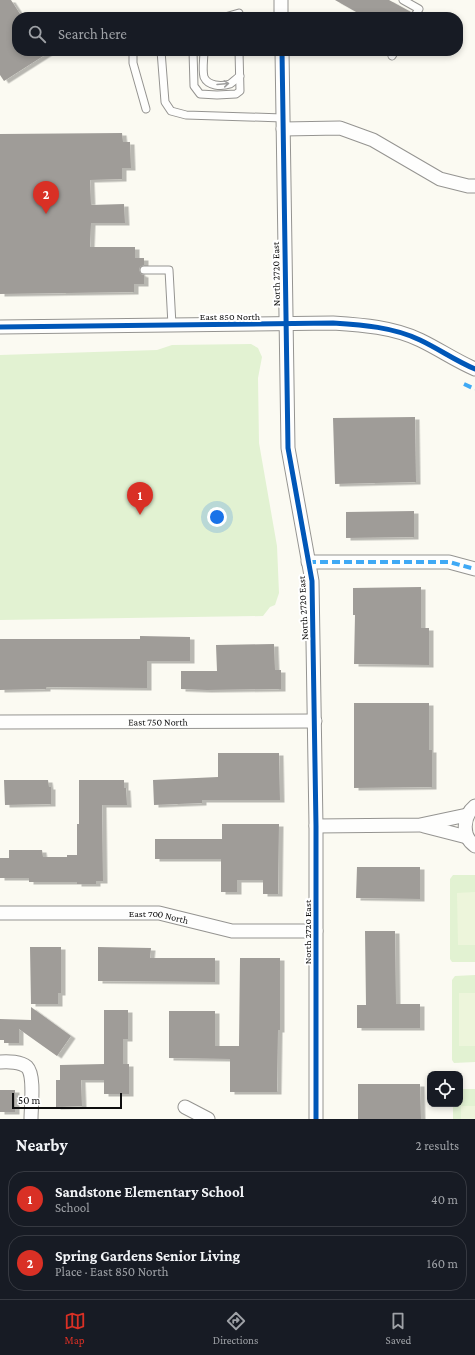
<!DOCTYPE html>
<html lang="en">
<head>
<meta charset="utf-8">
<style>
  :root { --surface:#171b24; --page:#20242c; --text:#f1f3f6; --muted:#9ea1a6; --line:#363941; --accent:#d93025 }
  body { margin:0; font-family:"Crimson Pro",serif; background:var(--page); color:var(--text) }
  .controls { position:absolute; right:12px; bottom:12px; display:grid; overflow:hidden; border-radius:8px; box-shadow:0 2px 6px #0003 }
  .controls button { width:36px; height:36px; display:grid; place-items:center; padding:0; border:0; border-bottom:1px solid var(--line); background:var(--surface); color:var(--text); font:20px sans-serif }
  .scale { position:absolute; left:12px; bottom:10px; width:110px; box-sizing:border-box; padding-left:4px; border:2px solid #0e0e0e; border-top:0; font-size:11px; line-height:14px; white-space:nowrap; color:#0e0e0e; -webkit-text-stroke:3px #fff; paint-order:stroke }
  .you { position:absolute; left:217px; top:517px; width:14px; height:14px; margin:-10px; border:3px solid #fff; border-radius:50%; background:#1a73e8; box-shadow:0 0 0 6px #1a73e833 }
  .badge { display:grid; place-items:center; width:26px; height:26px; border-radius:50%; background:var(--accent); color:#fff; font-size:13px; font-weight:700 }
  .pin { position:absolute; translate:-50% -33px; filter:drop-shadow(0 1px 2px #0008) }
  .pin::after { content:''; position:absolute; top:21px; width:14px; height:12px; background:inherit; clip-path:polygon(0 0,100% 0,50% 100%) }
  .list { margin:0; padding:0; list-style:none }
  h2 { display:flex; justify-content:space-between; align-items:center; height:52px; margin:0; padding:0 16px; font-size:17px }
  h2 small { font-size:13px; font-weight:400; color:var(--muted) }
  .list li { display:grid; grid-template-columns:26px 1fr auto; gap:12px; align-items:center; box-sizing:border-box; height:56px; margin:0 8px 8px; padding:0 8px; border:1px solid var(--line); border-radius:16px }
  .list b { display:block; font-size:15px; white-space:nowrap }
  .list p { margin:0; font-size:13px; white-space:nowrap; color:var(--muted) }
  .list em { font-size:13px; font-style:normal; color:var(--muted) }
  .icon { flex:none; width:22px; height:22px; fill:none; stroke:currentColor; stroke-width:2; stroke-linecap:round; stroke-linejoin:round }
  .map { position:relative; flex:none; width:475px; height:1119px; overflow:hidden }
  .search { position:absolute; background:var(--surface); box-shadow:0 2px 6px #0003; left:12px; right:12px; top:12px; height:44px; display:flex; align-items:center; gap:10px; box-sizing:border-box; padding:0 14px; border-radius:16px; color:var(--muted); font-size:15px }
  .sheet { height:180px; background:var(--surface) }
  nav { display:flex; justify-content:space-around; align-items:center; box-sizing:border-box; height:56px; border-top:1px solid var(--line); background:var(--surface); font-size:11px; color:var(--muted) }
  nav a { display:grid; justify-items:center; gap:2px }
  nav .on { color:var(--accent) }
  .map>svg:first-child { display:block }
  .green { fill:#e2f2d2 }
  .pitch { fill:#edf5db }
  .building { fill:#9f9c98; filter:url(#shadow) }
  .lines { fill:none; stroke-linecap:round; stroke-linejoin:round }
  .lane-casing { stroke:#959491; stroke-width:9 }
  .street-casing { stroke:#959491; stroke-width:15 }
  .lane { stroke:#fefefd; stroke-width:7 }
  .street { stroke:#fefefd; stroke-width:13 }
  .quiet { stroke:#3fa9f5; stroke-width:4; stroke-dasharray:8 4; stroke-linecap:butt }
  .cycleway-casing { stroke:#fff; stroke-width:8 }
  .cycleway { stroke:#0057b8; stroke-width:5 }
  .oneway { stroke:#9e9e9d }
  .labels { text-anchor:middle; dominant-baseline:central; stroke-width:4; stroke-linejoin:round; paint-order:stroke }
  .street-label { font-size:10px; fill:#0e0e0e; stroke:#fff }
</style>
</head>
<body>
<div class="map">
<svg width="475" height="1119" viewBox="0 0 475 1119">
  <defs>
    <filter id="shadow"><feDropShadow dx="4.5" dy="2.5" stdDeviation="0" flood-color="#0004"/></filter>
  </defs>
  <rect width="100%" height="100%" fill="#fbfaf2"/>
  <g class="green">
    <path d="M251,344L258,348L262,357L258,378L259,443L277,546L279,593L275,605L270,607L263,616L0,620V355L157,350L172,345Z"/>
    <path d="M453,875H475V962H452L450,959V879Z"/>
    <path d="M475,975V1062L454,1063L452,1060V980L455,976Z"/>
    <path d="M460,1089H475V1119H453V1104H460Z"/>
  </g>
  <g class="pitch">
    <path d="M475,892V945H458L457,893Z"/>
    <rect x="459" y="993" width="16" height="53"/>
    <rect x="461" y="1106" width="14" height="13"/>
  </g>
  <g class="building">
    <path d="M0,0H11L22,17H17V51H51L4,81L0,75Z"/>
    <path d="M335,0H389L411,12L409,17H365Z"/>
    <path d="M122,133L123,142H130L131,168H122V179L90,180L91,205L124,204L125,223H91L90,247H135V258H144V265L140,267L139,270L141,274L144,275V284H134V292L0,294V134Z"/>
    <path d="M415,417L416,482L335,484L333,418Z"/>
    <path d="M414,511V537L346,538V512Z"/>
    <path d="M421,587V628H429V665L354,664L355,615H353V588Z"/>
    <path d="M140,636L190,637V661H147V688L46,687V689L0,690V639H140Z"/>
    <path d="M274,644L275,670H281V689L207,690L181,689V671H217L216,645Z"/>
    <path d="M354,703H429V750H432V787L354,788Z"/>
    <path d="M218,753H279L280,800H202V803L154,805L153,780L218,777Z"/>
    <path d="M4,780H48L49,787H51V804L5,805Z"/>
    <path d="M79,780H124V788H126L127,805H102L103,881H96V884H77V882H29V878H0V858H9V850H42L43,857H67V855H77V824H79Z"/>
    <path d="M222,824H279L278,894H263V880H237V892H221V859H155V839H222Z"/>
    <path d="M357,867H420V899L356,898Z"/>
    <path d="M365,931H395L396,1004H420V1028H357V1005H366Z"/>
    <path d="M30,947H61V993H58V1004H31Z"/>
    <path d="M98,947L151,948L150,958H215V982L98,981Z"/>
    <path d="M240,958H280V1030H278L277,1092H230V1059L169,1058V1011H215V1046H239Z"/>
    <path d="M31,1007L71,1036L57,1056L19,1029V1043H4V1040H0V1019L31,1020Z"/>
    <path d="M104,1010H128V1039H123V1064H129V1094H104V1080H81L82,1106L56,1107V1080H60V1065L104,1064Z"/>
    <path d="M358,1084H420L421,1119H358Z"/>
    <rect x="0" y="1090" width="15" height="22"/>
  </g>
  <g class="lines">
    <defs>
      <g id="lane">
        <path d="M403,0L419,9L414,17"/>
        <path d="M225,17L239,13V17"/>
        <path d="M133,51V63L146,109"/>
        <path d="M161,51L165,102L171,111L186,115L283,118"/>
        <path d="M193,51L194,86L200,94L217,95L236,94L240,91L239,51"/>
        <path d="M204,51C204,59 202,69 204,77C208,86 221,87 230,84C233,82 237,78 240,76"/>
        <path d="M392,56L395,51"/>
        <path d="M144,270H169L172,325"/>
      </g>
      <g id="street">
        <path d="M281,0V17"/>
        <path d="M282,51L288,448L312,581L316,826V1119"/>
        <path d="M283,129L340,128L373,140L440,179L468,186H475"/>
        <path d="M0,327L333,323C363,325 393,327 420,340C439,349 456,361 475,369"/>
        <path d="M308,562H449L475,569"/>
        <path id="s1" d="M0,722L315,721"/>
        <path d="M475,806C463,816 461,836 475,846"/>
        <path d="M316,826L420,825L467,815"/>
        <path d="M424,826L467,837"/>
        <path id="s2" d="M0,913H159L232,931H316"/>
        <path d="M0,1062C8,1061 21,1062 27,1067C35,1075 31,1107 31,1119"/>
        <path d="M185,1107L208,1119"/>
      </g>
    </defs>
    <use href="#lane" class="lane-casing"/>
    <use href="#street" class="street-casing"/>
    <use href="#lane" class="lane"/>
    <use href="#street" class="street"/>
    <g class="quiet">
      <path d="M464,384L475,389"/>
      <path d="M308,562H449L475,569"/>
    </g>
    <defs>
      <g id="cycleway">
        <path d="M282,51L288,448L312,581L316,826V1119"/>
        <path d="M0,327L333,323C363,325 393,327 420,340C439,349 456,361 475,369"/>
      </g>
    </defs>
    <use href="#cycleway" class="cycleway-casing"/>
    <use href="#cycleway" class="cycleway"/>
  </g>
  <defs><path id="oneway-shaft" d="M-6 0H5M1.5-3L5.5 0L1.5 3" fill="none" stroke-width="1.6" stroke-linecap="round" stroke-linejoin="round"/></defs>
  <use class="oneway" href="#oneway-shaft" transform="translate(223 84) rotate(-5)"/>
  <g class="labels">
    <g class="street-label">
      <text transform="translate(276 274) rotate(-91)">North 2720 East</text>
      <text x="230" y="316">East 850 North</text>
      <text transform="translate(303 608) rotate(-93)">North 2720 East</text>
      <text stroke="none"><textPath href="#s1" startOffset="158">East 750 North</textPath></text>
      <text stroke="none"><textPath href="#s2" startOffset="159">East 700 North</textPath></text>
      <text transform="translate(307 932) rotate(-90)">North 2720 East</text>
    </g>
  </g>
</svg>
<div class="controls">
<button><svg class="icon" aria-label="locate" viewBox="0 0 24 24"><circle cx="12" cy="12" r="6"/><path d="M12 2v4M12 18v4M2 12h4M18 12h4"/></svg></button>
</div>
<div class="scale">50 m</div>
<div class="you"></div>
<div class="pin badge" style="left:140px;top:515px">1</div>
<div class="pin badge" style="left:46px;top:214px">2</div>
<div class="search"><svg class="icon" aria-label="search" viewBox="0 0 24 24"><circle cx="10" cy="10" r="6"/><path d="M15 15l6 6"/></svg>Search here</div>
</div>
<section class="sheet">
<h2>Nearby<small>2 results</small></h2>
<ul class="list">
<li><span class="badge">1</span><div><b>Sandstone Elementary School</b><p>School</p></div><em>40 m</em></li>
<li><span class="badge">2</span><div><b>Spring Gardens Senior Living</b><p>Place · East 850 North</p></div><em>160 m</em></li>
</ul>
</section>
<nav>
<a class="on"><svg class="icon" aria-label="map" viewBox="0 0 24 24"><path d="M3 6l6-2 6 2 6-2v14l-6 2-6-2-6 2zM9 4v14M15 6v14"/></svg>Map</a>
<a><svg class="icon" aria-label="directions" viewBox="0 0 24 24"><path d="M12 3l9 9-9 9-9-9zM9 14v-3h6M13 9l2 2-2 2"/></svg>Directions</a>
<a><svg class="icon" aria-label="saved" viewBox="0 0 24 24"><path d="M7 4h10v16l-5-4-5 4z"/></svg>Saved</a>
</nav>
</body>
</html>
